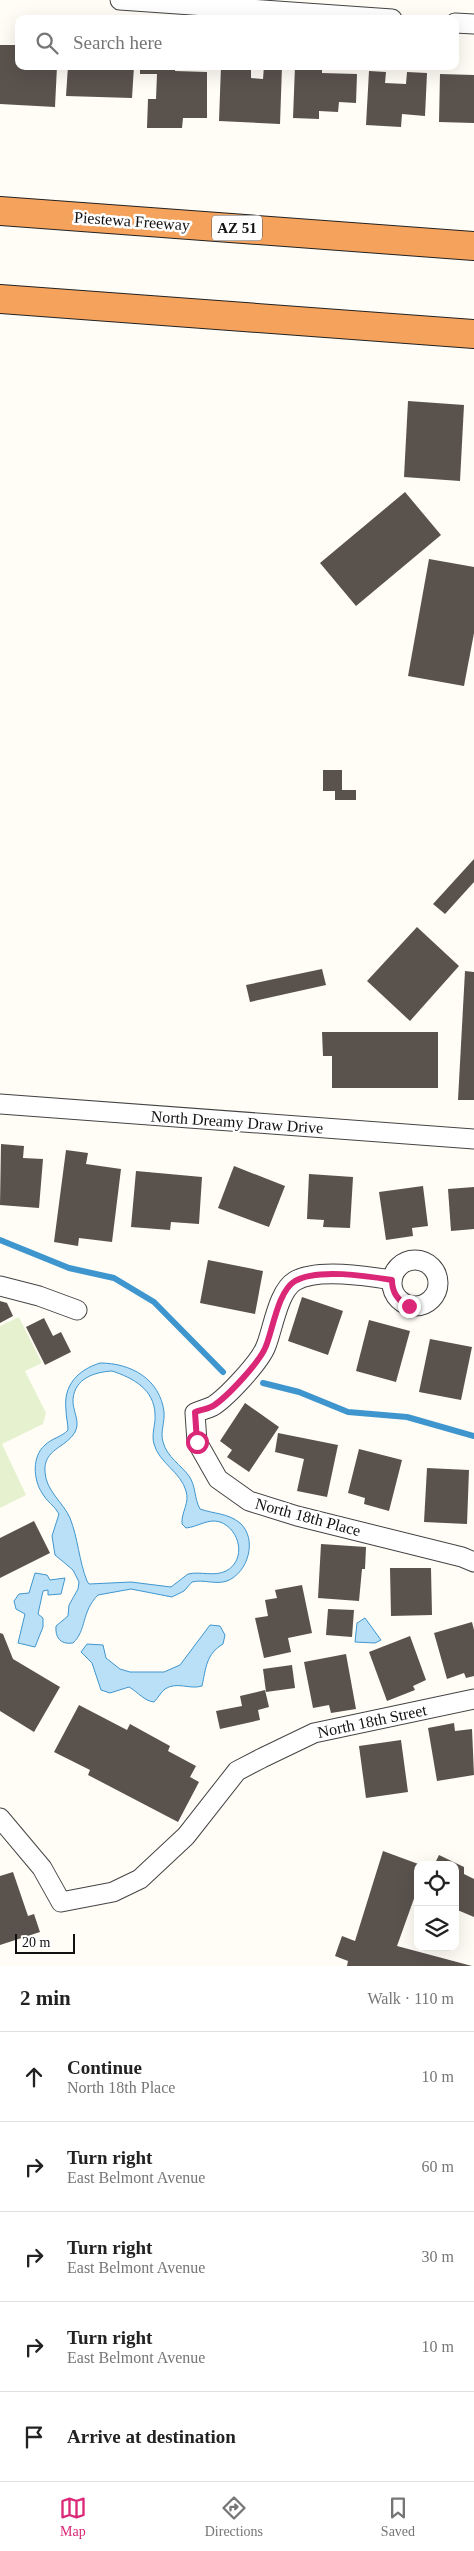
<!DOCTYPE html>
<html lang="en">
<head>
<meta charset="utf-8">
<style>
  :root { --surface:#fff; --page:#f6f6f6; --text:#222; --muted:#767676; --line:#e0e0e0; --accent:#db2777 }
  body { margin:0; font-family:"Times New Roman",serif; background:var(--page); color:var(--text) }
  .controls { position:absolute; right:15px; bottom:15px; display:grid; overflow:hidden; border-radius:10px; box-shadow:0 5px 20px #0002 }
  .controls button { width:45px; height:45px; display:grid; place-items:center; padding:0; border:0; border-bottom:1px solid var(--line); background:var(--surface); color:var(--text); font:25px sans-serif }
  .scale { position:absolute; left:15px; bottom:12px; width:60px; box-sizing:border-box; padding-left:5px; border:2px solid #111; border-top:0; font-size:14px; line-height:18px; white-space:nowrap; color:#111; -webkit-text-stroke:4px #fff; paint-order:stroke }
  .stop { position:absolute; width:15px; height:15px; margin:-11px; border:4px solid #db2777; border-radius:50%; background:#fff }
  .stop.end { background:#db2777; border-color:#fff; box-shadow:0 1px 5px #0008 }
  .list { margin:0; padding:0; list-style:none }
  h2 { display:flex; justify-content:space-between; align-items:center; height:65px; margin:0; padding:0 20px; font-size:21px }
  h2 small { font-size:16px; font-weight:400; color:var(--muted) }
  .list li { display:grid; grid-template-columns:32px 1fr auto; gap:15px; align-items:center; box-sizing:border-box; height:90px; padding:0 20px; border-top:1px solid var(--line) }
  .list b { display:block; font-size:19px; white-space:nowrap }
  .list p { margin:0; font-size:16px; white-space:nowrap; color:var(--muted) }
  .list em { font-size:16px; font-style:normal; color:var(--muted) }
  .icon { flex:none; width:28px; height:28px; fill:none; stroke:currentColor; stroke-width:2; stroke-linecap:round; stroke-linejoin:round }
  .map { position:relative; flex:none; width:474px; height:1966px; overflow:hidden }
  .search { position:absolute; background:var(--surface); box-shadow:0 5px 20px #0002; left:15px; right:15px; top:15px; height:55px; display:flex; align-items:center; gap:12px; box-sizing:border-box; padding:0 18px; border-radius:10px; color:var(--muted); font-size:19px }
  .sheet { height:515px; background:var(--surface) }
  nav { display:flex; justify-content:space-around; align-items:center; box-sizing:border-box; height:70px; border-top:1px solid var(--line); background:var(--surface); font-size:14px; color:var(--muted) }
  nav a { display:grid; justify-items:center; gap:2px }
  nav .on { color:var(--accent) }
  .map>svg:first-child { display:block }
  .pitch { fill:#e6f2cf }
  .water { fill:#b9e0f7; stroke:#3f96cf; fill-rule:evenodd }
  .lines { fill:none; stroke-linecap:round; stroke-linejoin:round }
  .stream { stroke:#3f96cf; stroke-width:6 }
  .building { fill:#5a524d }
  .street-casing { stroke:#444; stroke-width:21 }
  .highway-casing { stroke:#222; stroke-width:30 }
  .street { stroke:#fff; stroke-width:19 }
  .highway { stroke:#f5a25d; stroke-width:28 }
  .route { stroke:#db2777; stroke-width:6 }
  .labels { text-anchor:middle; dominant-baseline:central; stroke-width:5; stroke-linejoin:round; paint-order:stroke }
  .shield { fill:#fff; stroke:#585858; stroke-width:1 }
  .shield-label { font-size:15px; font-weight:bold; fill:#111 }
  .street-label { font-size:16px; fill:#111; stroke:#fff }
</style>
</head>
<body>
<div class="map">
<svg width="474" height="1966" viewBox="0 0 474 1966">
  <rect width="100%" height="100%" fill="#fffdf5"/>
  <path class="pitch" d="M19,1317L42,1363L25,1371L46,1413L43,1424L2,1444L26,1495L0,1508V1326Z"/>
  <g class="water">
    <path d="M100,1363C131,1363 160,1379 164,1412C165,1422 160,1432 163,1442C167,1457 181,1465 189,1476C196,1486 194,1498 200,1509C214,1514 228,1513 240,1523C258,1539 248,1573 227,1581C215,1585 204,1579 192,1582L184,1591L172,1597L131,1589L98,1595C81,1612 87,1630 73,1643C60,1645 55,1637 56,1626L68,1616L69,1605L78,1589L79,1582L73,1570L55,1555L52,1536L59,1514C55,1506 46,1501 42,1493C33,1479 32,1456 45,1445C52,1438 62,1437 68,1430C68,1423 66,1417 66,1410C63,1385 78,1370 100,1363ZM112,1371C133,1378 154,1389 155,1414C156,1424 151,1434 154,1444C159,1463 181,1472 186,1491C190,1503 181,1512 182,1524L186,1528C198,1527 208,1518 220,1522C240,1529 247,1560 226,1571C214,1577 201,1571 188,1574L171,1587L131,1582L89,1584L87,1581C79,1561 78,1538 70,1518C63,1502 46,1491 45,1472C43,1449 66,1448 75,1432C81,1422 72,1410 73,1399C75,1378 95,1372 112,1371Z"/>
    <path d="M35,1573L47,1575L50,1580L65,1578L61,1594L48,1595V1590L43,1591L38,1614L43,1618V1627L35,1647L18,1643L25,1614L16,1609L14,1601L19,1594L29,1593Z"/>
    <path d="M365,1618L381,1640L375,1643L355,1642L357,1623Z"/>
    <path d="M210,1625L220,1626L225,1635L223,1644C206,1654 206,1668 202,1686C190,1690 177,1681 165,1689C161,1692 158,1698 154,1702C144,1701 138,1692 129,1687L110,1693L101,1690L92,1663L81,1652L87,1644L103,1645L106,1658L120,1669L130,1672H164L180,1665Z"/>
  </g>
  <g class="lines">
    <g class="stream">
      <path d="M0,1240L69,1268L114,1278L154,1302L223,1372"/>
      <path d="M263,1383L299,1392L348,1412L407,1417L474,1436"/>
    </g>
  </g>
  <g class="building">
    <path d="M0,45H19V66H57L55,107L0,104Z"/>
    <path d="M68,66H134L132,98L66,96Z"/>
    <path d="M140,66H175V71L207,72V118H183L182,128H147L148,99H156L157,74H140Z"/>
    <path d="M221,66H251V78L263,79L264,66H282L280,124L219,121Z"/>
    <path d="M295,66L322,67V73L357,74L356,103L339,102L338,112L319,111V119L293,118Z"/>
    <path d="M369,71L386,72L385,83L406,84L407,72L427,73L425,116L402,114L401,127L366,125Z"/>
    <path d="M440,74L474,75V123L439,122Z"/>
    <path d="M408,401L464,405L460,481L404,477Z"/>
    <path d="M405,492L441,535L356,606L320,563Z"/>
    <path d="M429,559L474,567V633L464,686L408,676Z"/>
    <path d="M323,770H342V790H356V800H335V791H323Z"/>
    <path d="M474,859V882L445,914L433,904Z"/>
    <path d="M417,927L459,966L410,1021L367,981Z"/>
    <path d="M322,969L326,985L250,1002L246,985Z"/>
    <path d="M465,971L474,972V1100H458Z"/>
    <path d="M322,1032H438V1088H332V1056H323Z"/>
    <path d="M1,1144L24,1146L23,1158L43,1159L39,1208L0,1205Z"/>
    <path d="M66,1150L88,1153L86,1164L121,1169L112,1242L79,1238L78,1246L54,1242Z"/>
    <path d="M234,1166L285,1186L269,1227L218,1208Z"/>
    <path d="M136,1171L202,1177L199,1224L171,1222L170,1230L131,1227Z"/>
    <path d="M309,1174L353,1177L350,1228L323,1227L324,1220L307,1219Z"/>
    <path d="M423,1186L428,1226L412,1228L413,1236L386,1240L379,1192Z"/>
    <path d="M474,1187V1229L451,1231L448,1189Z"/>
    <path d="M208,1260L263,1271L255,1314L200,1303Z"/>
    <path d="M302,1297L343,1311L328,1355L288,1341Z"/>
    <path d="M0,1301L7,1303L13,1316L0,1323Z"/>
    <path d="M44,1318L53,1336L61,1332L71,1352L45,1365L26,1327Z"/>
    <path d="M369,1320L410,1331L396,1382L356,1371Z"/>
    <path d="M430,1339L472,1347L461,1400L419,1392Z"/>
    <path d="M245,1403L279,1427L249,1472L227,1457L232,1450L220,1441Z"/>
    <path d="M278,1433L338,1445L327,1497L297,1491L304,1459L275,1452Z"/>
    <path d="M359,1449L402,1460L389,1511L364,1504L365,1498L348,1493Z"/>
    <path d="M427,1468L469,1470L467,1524L424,1522Z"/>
    <path d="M34,1521L50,1553L0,1578V1538Z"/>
    <path d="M321,1544L366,1547L365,1569H362L359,1601L318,1598Z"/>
    <path d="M390,1568H431L432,1615L391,1616Z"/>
    <path d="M302,1585L312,1633L288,1638L291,1652L264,1658L255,1618L268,1616L265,1600L277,1598L275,1590Z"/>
    <path d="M328,1609L354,1610L352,1637L326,1635Z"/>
    <path d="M472,1622L474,1630V1676L466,1678L464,1673L447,1679L434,1633Z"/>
    <path d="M0,1633L3,1634L13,1659L60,1687L34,1732L0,1711Z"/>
    <path d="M410,1636L426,1680L413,1686L415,1690L387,1701L369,1652Z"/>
    <path d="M346,1654L356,1709L331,1713L329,1705L313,1708L304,1662Z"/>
    <path d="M292,1665L295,1688L266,1692L263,1669Z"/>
    <path d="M265,1690L269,1707L258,1710L260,1720L220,1729L216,1711L242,1706L240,1696Z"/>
    <path d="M79,1705L127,1730L130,1724L170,1746L168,1751L196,1766L190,1777L199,1782L178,1822L88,1775L90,1770L54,1752Z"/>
    <path d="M454,1723L455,1731L472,1729L474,1775L437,1781L428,1728Z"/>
    <path d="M401,1740L408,1792L366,1798L359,1746Z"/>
    <path d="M383,1851L421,1865H418V1894L416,1893L397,1946L472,1966H347L348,1961L335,1956L342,1936L355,1941Z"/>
    <path d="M439,1855L464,1867V1874L474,1879V1917L455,1909V1865H434Z"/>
    <path d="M13,1872L28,1916L34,1914L40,1932L0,1945V1876Z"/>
  </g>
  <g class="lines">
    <defs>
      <g id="street">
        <path d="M120,0L392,19"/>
        <path d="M455,23L474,24"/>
        <path d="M0,1104L474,1139"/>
        <circle cx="415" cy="1283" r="23"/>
        <path d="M392,1280C367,1276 317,1268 295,1281C278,1291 273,1329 266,1346C260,1362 227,1397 213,1406C207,1409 201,1410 195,1413L197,1442L218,1479L249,1501L297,1516L462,1557L474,1562"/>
        <path d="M0,1286L39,1296L77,1310"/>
        <path d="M0,1818L42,1868L61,1902L113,1892L140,1879L186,1836L237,1771L262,1758L314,1733L474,1699"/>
      </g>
      <g id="highway">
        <path d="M0,211L474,246"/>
        <path d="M0,299L474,334"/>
      </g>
    </defs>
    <use href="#street" class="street-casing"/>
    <use href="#highway" class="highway-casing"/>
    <use href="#street" class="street"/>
    <use href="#highway" class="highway"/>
  </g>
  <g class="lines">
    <path class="route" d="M197,1442L195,1412C201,1410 207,1409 213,1406C227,1397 260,1362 266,1346C273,1329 278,1291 295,1281C317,1268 367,1276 392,1280C392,1293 398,1301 409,1306"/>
  </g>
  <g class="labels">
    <rect class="shield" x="212" y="215.5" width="50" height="25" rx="4"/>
    <g class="shield-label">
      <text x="237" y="228">AZ 51</text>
    </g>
    <g class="street-label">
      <text transform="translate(132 221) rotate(4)">Piestewa Freeway</text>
      <text transform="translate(237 1122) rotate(4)">North Dreamy Draw Drive</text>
      <text transform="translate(308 1517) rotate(15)">North 18th Place</text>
      <text transform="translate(372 1721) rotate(-12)">North 18th Street</text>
    </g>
  </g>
</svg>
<div class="controls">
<button><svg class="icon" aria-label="locate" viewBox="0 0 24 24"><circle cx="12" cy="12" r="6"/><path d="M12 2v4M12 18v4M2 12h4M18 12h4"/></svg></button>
<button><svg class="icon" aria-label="layers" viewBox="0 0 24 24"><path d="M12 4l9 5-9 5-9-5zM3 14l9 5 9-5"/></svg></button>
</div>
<div class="scale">20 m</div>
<div class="stop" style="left:197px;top:1442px"></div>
<div class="stop end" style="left:409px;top:1306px"></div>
<div class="search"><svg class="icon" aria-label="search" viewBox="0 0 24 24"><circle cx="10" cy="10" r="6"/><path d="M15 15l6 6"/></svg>Search here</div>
</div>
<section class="sheet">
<h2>2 min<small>Walk · 110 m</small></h2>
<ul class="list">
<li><svg class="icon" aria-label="ahead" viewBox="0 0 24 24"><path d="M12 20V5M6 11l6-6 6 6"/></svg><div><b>Continue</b><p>North 18th Place</p></div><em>10 m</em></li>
<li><svg class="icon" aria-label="right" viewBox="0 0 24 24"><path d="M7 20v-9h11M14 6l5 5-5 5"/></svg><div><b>Turn right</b><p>East Belmont Avenue</p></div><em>60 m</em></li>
<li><svg class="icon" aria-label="right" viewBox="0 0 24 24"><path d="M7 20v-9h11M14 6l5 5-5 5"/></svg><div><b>Turn right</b><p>East Belmont Avenue</p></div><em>30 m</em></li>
<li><svg class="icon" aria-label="right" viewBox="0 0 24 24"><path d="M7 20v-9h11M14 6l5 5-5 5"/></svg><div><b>Turn right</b><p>East Belmont Avenue</p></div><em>10 m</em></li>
<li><svg class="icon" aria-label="arrive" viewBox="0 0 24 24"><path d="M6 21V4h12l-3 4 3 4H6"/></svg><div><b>Arrive at destination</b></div></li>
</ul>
</section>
<nav>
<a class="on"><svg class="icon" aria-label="map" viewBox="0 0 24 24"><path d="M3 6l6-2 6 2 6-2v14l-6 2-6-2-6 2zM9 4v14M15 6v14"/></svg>Map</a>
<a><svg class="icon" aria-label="directions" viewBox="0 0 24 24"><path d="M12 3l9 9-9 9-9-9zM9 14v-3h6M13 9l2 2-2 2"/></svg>Directions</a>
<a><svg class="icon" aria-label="saved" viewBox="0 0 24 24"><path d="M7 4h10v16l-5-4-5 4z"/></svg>Saved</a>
</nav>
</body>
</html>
